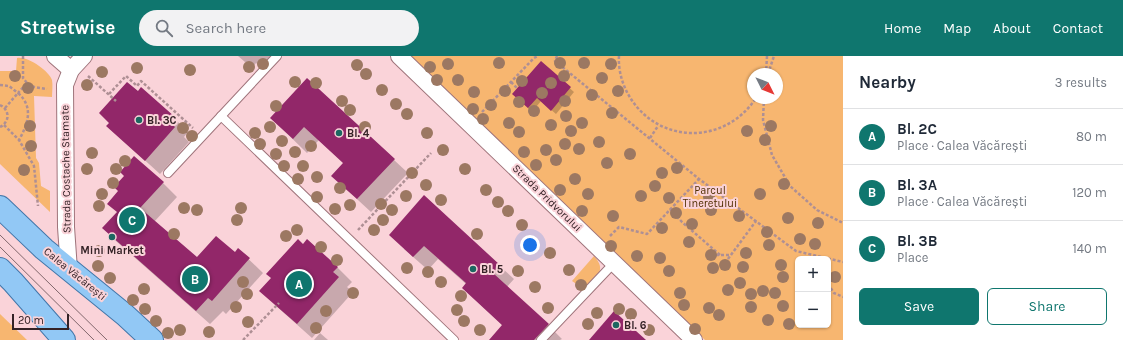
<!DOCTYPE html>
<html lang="en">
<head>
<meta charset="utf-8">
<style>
  :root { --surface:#fff; --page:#f2f2f3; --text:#1f2937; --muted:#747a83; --line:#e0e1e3; --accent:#0f766e }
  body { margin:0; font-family:Karla,sans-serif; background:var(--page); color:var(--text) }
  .controls { position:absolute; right:12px; bottom:12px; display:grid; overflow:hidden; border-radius:6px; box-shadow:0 1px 3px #0004 }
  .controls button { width:36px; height:36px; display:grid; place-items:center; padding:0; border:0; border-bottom:1px solid var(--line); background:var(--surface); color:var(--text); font:20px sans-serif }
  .compass { position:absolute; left:747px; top:12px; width:36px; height:36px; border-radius:50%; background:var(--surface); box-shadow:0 1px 3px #0004; rotate:132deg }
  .scale { position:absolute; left:12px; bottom:10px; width:57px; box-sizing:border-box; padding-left:4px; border:2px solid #342226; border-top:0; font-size:11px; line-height:14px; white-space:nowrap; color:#342226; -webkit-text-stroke:3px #fad3d9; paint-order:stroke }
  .you { position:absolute; left:530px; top:189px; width:14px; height:14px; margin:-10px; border:3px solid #fff; border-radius:50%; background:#1a73e8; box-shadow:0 0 0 6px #1a73e833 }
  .badge { display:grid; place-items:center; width:26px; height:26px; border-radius:50%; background:var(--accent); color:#fff; font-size:13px; font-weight:700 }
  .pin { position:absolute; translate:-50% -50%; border:2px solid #fff; box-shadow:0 1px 4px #0006 }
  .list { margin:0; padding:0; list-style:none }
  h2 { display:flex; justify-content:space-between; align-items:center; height:52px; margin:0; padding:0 16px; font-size:17px }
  h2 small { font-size:13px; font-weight:400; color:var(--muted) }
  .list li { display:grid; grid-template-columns:26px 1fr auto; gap:12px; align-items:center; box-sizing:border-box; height:56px; padding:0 16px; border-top:1px solid var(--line) }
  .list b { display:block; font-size:15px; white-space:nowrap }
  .list p { margin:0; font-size:13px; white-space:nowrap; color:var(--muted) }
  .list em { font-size:13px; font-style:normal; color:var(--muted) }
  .actions { display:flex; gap:8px; padding:12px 16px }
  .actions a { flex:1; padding:9px 0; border:1px solid var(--accent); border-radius:6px; text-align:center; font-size:14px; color:var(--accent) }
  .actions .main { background:var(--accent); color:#fff }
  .icon { flex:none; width:22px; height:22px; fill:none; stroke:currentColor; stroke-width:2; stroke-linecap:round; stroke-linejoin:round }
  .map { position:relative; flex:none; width:843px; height:284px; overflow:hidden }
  header { display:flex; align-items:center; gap:24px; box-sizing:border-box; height:56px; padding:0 20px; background:var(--accent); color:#fff }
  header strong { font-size:19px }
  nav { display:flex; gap:22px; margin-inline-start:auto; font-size:14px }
  .search { width:280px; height:36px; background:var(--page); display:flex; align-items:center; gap:10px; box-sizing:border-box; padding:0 14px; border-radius:22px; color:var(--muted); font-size:15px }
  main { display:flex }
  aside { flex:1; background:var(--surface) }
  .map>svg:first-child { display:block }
  .green { fill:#f7b670; fill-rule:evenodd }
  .shadow { fill:#0003 }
  .building { fill:#922769 }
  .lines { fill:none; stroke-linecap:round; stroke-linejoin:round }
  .lane-casing { stroke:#9f747b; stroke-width:10 }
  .street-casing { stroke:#9f747b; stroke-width:18 }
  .primary-casing { stroke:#4276a9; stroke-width:24 }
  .path { stroke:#ae8f94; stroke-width:2.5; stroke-dasharray:3 2; stroke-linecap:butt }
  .lane { stroke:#fff; stroke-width:8 }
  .street { stroke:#fff; stroke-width:16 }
  .primary { stroke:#92c8f5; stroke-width:22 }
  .tram { stroke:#81676c; stroke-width:1 }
  .tree { fill:#9c7862 }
  .poi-dot { fill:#1c6761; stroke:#fad3d9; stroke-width:1.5 }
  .labels { text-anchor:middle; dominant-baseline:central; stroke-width:4; stroke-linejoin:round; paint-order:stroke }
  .poi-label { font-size:11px; font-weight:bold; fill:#342226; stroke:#fad3d9; text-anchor:start }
  .street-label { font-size:11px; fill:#342226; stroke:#fad3d9 }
  .park-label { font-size:11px; fill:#502e00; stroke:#fad3d9 }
</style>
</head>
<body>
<header>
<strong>Streetwise</strong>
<div class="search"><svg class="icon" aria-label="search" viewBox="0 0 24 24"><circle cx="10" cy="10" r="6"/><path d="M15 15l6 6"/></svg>Search here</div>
<nav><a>Home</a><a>Map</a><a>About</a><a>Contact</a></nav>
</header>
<main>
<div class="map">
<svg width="843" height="284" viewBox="0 0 843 284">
  <rect width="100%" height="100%" fill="#fad3d9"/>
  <g class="green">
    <path d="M404,0H843V284H705L572,157ZM753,18H777V42H753ZM798,203H828V269H798Z"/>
    <path d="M17,2C28,0 49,15 52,24C53,29 52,36 52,41L34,40L36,102L39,107L41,130L50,135V156L0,108V15H16Z"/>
    <path d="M594,200C607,214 597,221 586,231H581L572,225Z"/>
    <path d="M0,258L27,284H0Z"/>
  </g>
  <g class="shadow">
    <path d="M238,0H271L261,11L256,7L252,12Z"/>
    <path d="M541,6L574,36L556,58L541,45L532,56L513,38Z"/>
    <path d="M307,23L408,117L371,156L346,133L344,107L319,84L307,97L271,62Z"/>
    <path d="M138,36L174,62L188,76L184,81L189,86L160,118L107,70Z"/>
    <path d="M163,127L177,141L154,166L197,203L235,197L238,193L263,217L226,258L223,255L210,268L117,186L103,172Z"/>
    <path d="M424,141L514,223L507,231L548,269L562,283L560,284H496L503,270L463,232L466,228L438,203L428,214L404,193Z"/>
    <path d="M337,211L352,226L347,231L353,236L312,282L275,249Z"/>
    <path d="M320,277L328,284H314Z"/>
  </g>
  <g class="building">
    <path d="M541,5L571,31L551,55L537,42L528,52L512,38Z"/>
    <path d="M307,22L395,103L357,143L331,120L343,107L304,71L293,83L270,62Z"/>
    <path d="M127,26L138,35L141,31L175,61L170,66L175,71L145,105L106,70L109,67L99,57Z"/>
    <path d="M134,100L164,126L140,152L197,201L216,180L235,196L238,192L250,202L212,245L208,242L196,255L102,172L117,156L107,148L118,135L114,131L124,120L120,116Z"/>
    <path d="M424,139L500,209L493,217L549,268L534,284H489L502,269L462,232L466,227L424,190L413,201L389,179Z"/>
    <path d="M298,183L303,188L307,183L338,211L333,216L339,221L297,268L259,235L271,222L266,218Z"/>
    <path d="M614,255L646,284H589Z"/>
  </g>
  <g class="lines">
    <defs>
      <g id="lane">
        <path d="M221,60L454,284"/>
        <path d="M168,117L277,0"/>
        <path d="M541,284L614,207"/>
      </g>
      <g id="street">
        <path d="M55,0L71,14"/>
        <path d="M399,0L694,284"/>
        <path d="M69,214L66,171L65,29L71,14L84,0"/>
      </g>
      <g id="primary">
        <path d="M0,151L44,193L125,259L152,284"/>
        <path d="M0,213L13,226L64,284"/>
      </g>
    </defs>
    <use href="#lane" class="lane-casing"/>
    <use href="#street" class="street-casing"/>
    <use href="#primary" class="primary-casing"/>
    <g class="path">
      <path d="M23,0V22L27,27"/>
      <path d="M557,0L555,5L699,123L796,195L843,206"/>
      <path d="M619,0C618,15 623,31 631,43C661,89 726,88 756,42"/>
      <path d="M766,18L767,0"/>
      <path d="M768,18L774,0"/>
      <path d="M88,20L116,45"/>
      <path d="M511,26L517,32"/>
      <path d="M0,29L9,30L18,37L27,27L34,31L47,33"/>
      <path d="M109,38L126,20L137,30L141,25L193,72"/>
      <path d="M764,42L763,64L772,99L790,130L817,154L843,167"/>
      <path d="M0,49C10,54 10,66 0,71"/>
      <path d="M5,52L18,37C34,51 28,68 19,84"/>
      <path d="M482,56L534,2L538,0"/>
      <path d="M4,69L19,84L34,110L38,150"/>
      <path d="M650,82L658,70"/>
      <path d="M670,153L682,166L720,199"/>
      <path d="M358,174L431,97"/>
      <path d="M610,180L619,171L647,178L699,123"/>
      <path d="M716,199H730"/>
      <path d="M725,207L756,165"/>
      <path d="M828,228L834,237L843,241"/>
      <path d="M243,284L279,247"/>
    </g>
    <use href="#lane" class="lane"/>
    <use href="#street" class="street"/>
    <use href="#primary" class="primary"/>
    <g class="tram">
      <path d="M0,179L107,284"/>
      <path d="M0,191L94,284"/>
    </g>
  </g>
  <g class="tree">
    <circle cx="499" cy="7" r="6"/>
    <circle cx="560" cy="7" r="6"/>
    <circle cx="584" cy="7" r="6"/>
    <circle cx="263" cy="8" r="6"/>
    <circle cx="448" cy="8" r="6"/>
    <circle cx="611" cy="8" r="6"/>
    <circle cx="357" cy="9" r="6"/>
    <circle cx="249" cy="11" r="6"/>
    <circle cx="430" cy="11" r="6"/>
    <circle cx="137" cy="12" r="6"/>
    <circle cx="190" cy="14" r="6"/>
    <circle cx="102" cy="16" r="6"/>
    <circle cx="366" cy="18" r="6"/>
    <circle cx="15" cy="20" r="6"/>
    <circle cx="564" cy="20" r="6"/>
    <circle cx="602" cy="22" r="6"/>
    <circle cx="437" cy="24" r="6"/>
    <circle cx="458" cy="24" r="6"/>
    <circle cx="522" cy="25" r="6"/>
    <circle cx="295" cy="26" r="6"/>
    <circle cx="316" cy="27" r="6"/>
    <circle cx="551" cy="27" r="6"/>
    <circle cx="87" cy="29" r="6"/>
    <circle cx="28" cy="32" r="6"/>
    <circle cx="382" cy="34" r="6"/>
    <circle cx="505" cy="35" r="6"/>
    <circle cx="618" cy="35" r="6"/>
    <circle cx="474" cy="36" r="6"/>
    <circle cx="542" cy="37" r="6"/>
    <circle cx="592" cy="39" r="6"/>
    <circle cx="342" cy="45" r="6"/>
    <circle cx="565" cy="45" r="6"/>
    <circle cx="519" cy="46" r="6"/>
    <circle cx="396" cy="48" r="6"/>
    <circle cx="491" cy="49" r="6"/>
    <circle cx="276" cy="50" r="6"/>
    <circle cx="473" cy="53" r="6"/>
    <circle cx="350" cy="54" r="6"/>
    <circle cx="534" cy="55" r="6"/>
    <circle cx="612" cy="57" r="6"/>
    <circle cx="407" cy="58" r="6"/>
    <circle cx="566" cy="60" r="6"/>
    <circle cx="483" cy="63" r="6"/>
    <circle cx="509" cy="67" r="6"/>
    <circle cx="582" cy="67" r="6"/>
    <circle cx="551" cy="69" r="6"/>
    <circle cx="30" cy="70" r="6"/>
    <circle cx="771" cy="70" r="6"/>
    <circle cx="270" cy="71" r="6"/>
    <circle cx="365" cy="71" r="6"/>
    <circle cx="183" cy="72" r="6"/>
    <circle cx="571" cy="75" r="6"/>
    <circle cx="747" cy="75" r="6"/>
    <circle cx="519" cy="76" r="6"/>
    <circle cx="255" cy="77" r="6"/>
    <circle cx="427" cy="77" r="6"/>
    <circle cx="192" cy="80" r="6"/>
    <circle cx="765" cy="84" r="6"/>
    <circle cx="282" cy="85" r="6"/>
    <circle cx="599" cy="86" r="6"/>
    <circle cx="260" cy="88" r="6"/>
    <circle cx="565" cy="88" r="6"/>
    <circle cx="31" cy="90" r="6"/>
    <circle cx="311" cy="90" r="6"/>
    <circle cx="579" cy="93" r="6"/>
    <circle cx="443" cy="94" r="6"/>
    <circle cx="546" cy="94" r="6"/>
    <circle cx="295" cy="96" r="6"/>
    <circle cx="524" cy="96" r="6"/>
    <circle cx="92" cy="97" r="6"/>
    <circle cx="276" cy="98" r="6"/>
    <circle cx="630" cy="98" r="6"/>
    <circle cx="556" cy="104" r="6"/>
    <circle cx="125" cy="105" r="6"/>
    <circle cx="607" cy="107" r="6"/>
    <circle cx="536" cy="109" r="6"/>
    <circle cx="284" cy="110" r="6"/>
    <circle cx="303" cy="110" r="6"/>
    <circle cx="677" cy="112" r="6"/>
    <circle cx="87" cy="113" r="6"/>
    <circle cx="116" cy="113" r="6"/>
    <circle cx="465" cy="113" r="6"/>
    <circle cx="24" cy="114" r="6"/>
    <circle cx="412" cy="117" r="6"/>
    <circle cx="662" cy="117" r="6"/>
    <circle cx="317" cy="121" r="6"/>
    <circle cx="298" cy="123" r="6"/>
    <circle cx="575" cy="123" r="6"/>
    <circle cx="113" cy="127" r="6"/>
    <circle cx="784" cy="128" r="6"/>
    <circle cx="426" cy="129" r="6"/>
    <circle cx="655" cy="130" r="6"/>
    <circle cx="340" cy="132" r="6"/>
    <circle cx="486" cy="134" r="6"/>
    <circle cx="560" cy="134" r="6"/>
    <circle cx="102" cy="138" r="6"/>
    <circle cx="588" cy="138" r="6"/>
    <circle cx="760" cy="138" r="6"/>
    <circle cx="406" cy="140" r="6"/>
    <circle cx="641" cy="140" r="6"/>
    <circle cx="317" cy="141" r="6"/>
    <circle cx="709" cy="141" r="6"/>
    <circle cx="669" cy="142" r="6"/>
    <circle cx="441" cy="144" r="6"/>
    <circle cx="498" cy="146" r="6"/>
    <circle cx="381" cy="148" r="6"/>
    <circle cx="350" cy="149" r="6"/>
    <circle cx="99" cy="150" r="6"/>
    <circle cx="184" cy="152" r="6"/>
    <circle cx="241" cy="152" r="6"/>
    <circle cx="335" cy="153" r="6"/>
    <circle cx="197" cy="154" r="6"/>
    <circle cx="392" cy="154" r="6"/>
    <circle cx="711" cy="154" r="6"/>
    <circle cx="508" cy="155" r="6"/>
    <circle cx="582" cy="155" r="6"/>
    <circle cx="676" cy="157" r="6"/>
    <circle cx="613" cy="160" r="6"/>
    <circle cx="739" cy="160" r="6"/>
    <circle cx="788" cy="162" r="6"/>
    <circle cx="237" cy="164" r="6"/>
    <circle cx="383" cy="164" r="6"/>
    <circle cx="818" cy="167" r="6"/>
    <circle cx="692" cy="168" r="6"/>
    <circle cx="522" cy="169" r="6"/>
    <circle cx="662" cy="172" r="6"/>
    <circle cx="297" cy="174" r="6"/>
    <circle cx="374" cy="174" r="6"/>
    <circle cx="767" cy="176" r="6"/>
    <circle cx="174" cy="178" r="6"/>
    <circle cx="477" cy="178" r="6"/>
    <circle cx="286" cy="180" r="6"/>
    <circle cx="800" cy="183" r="6"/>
    <circle cx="689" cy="186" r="6"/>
    <circle cx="815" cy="188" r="6"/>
    <circle cx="769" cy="189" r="6"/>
    <circle cx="611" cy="190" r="6"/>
    <circle cx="321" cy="191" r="6"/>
    <circle cx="99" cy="195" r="6"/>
    <circle cx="550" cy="197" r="6"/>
    <circle cx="746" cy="197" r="6"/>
    <circle cx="711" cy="199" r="6"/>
    <circle cx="637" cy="200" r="6"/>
    <circle cx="660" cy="202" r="6"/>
    <circle cx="337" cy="204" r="6"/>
    <circle cx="725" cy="209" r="6"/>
    <circle cx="781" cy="209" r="6"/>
    <circle cx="98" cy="210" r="6"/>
    <circle cx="743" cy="211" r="6"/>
    <circle cx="407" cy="212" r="6"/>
    <circle cx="713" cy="212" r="6"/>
    <circle cx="569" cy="214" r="6"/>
    <circle cx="518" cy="215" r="6"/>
    <circle cx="669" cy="215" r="6"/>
    <circle cx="428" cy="216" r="6"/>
    <circle cx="783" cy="221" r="6"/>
    <circle cx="835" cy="221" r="6"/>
    <circle cx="110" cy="222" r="6"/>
    <circle cx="243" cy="226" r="6"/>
    <circle cx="441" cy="226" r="6"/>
    <circle cx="740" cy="227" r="6"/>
    <circle cx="581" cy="229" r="6"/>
    <circle cx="535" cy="231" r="6"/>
    <circle cx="144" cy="233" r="6"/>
    <circle cx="728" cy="234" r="6"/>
    <circle cx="763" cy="235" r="6"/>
    <circle cx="353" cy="237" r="6"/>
    <circle cx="680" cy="237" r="6"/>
    <circle cx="775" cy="237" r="6"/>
    <circle cx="247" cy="238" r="6"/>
    <circle cx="751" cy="238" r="6"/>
    <circle cx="461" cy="240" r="6"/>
    <circle cx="133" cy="244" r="6"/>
    <circle cx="684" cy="249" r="6"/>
    <circle cx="783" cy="250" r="6"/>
    <circle cx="236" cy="251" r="6"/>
    <circle cx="751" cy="251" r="6"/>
    <circle cx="548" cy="252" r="6"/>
    <circle cx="709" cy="252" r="6"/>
    <circle cx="145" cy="253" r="6"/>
    <circle cx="619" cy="253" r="6"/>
    <circle cx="457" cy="254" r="6"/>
    <circle cx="326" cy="255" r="6"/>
    <circle cx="597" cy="257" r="6"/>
    <circle cx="631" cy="258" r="6"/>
    <circle cx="719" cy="259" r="6"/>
    <circle cx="768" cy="264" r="6"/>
    <circle cx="156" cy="265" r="6"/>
    <circle cx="464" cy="265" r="6"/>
    <circle cx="248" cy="266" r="6"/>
    <circle cx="588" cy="268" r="6"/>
    <circle cx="789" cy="268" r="6"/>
    <circle cx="316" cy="272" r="6"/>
    <circle cx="695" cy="273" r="6"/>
    <circle cx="180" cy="274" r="6"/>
    <circle cx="480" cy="274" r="6"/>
    <circle cx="649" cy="274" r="6"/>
    <circle cx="209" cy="276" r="6"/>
    <circle cx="168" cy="277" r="6"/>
  </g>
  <g class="poi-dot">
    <circle cx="139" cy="64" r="4"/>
    <circle cx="339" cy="77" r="4"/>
    <circle cx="112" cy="181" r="4"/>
    <circle cx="473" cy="213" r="4"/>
    <circle cx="616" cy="269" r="4"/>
  </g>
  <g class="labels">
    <g class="poi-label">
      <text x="147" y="64">Bl. 3C</text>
      <text x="347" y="77">Bl. 4</text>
      <text x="112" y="194" text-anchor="middle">Mini Market</text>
      <text x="481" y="213">Bl. 5</text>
      <text x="624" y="269">Bl. 6</text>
    </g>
    <g class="street-label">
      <text transform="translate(66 113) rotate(-91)">Strada Costache Stamate</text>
      <text transform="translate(547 142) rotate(44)">Strada Pridvorului</text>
      <text transform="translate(75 218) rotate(39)">Calea Văcărești</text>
    </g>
    <g class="park-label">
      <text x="710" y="134">Parcul<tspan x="710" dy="13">Tineretului</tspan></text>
    </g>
  </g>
</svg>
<div class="controls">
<button>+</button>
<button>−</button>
</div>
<svg class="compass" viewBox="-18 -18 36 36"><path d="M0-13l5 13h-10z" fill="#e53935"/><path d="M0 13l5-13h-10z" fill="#747a83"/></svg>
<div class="scale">20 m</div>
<div class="you"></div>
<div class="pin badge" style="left:299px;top:228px">A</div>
<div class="pin badge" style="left:195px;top:223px">B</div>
<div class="pin badge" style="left:132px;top:164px">C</div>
</div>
<aside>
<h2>Nearby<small>3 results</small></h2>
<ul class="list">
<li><span class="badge">A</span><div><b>Bl. 2C</b><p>Place · Calea Văcărești</p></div><em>80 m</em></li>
<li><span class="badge">B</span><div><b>Bl. 3A</b><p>Place · Calea Văcărești</p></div><em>120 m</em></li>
<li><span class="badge">C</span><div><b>Bl. 3B</b><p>Place</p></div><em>140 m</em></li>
</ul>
<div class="actions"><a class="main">Save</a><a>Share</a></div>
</aside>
</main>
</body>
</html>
